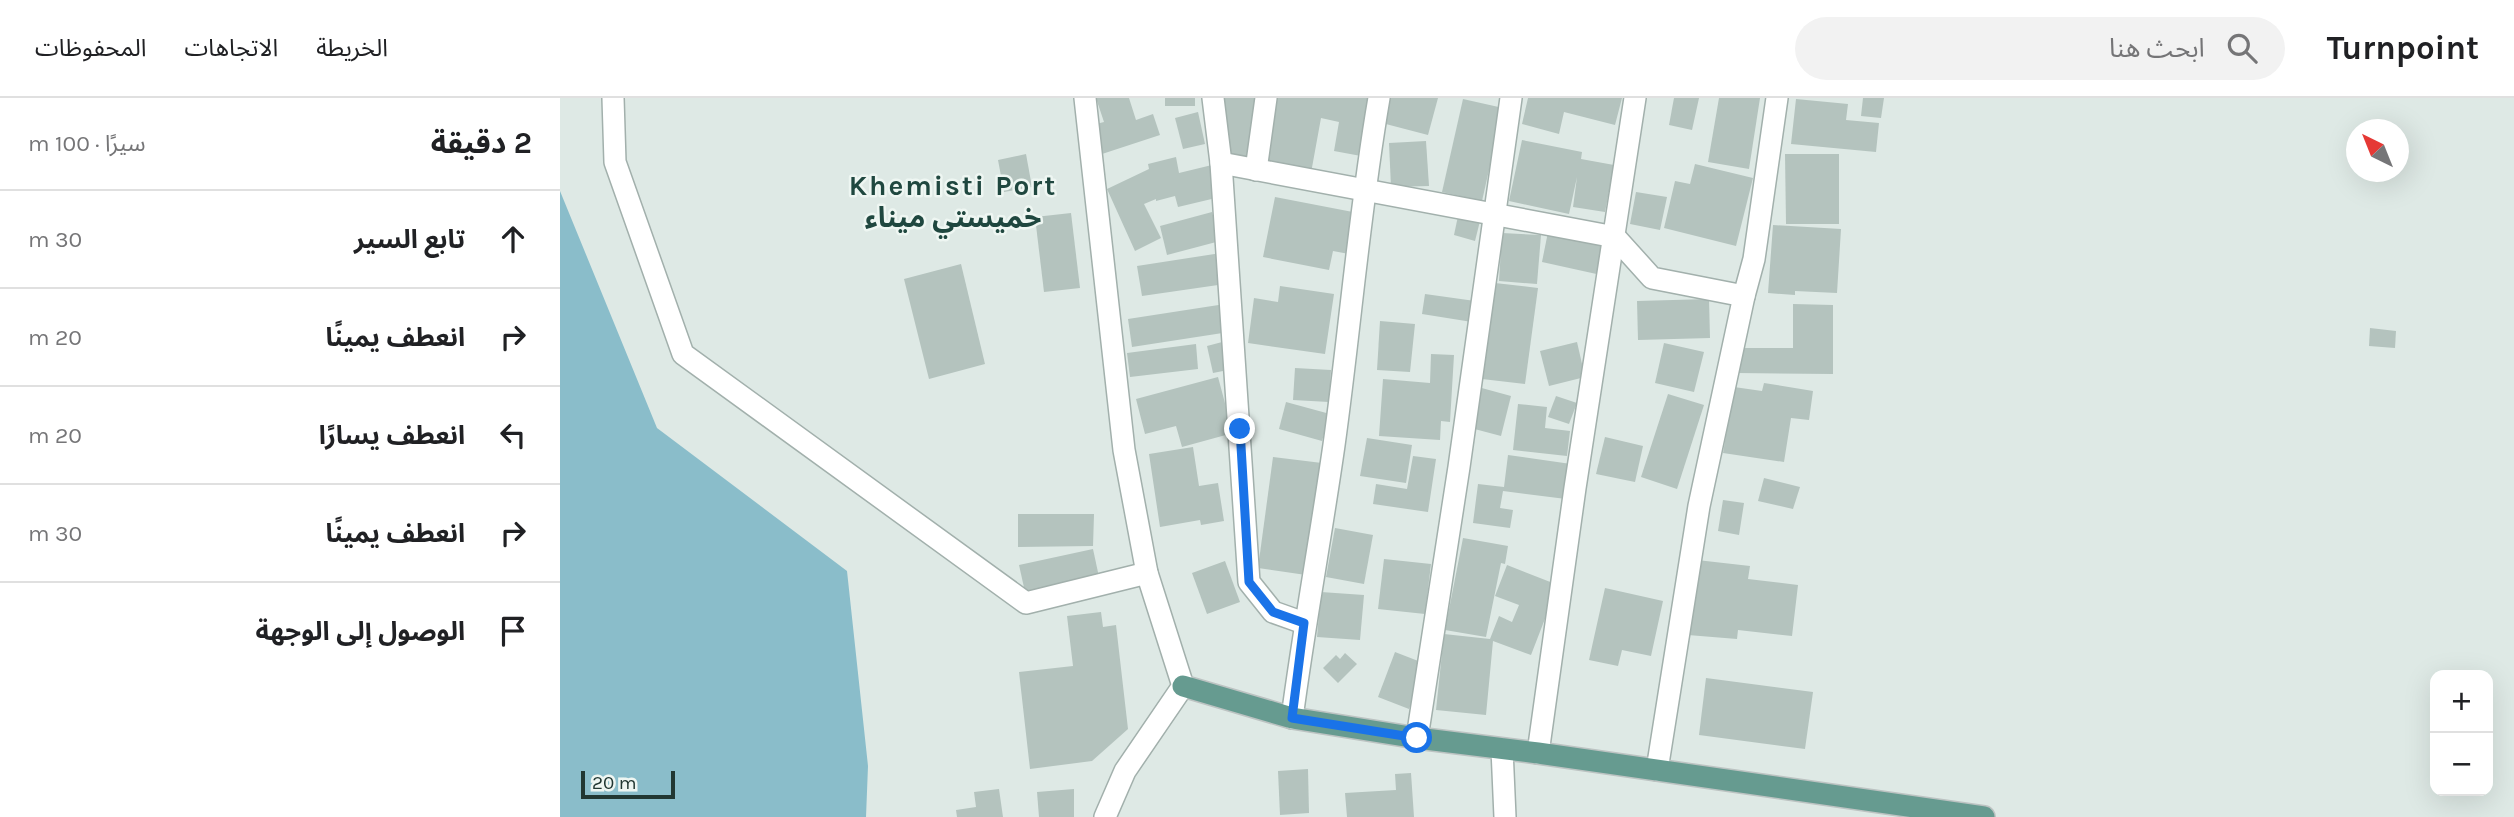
<!DOCTYPE html>
<html lang="ar">
<head>
<meta charset="utf-8">
<style>
  :root { --surface:#fff; --page:#f2f2f2; --text:#202124; --muted:#757577; --line:#e0e0e0 }
  body { margin:0; font-family:Karla,"Noto Sans Arabic",sans-serif; background:var(--page); color:var(--text); direction:rtl }
  .controls { position:absolute; right:21px; bottom:21px; display:grid; overflow:hidden; border-radius:14px; box-shadow:0 7px 28px #0002 }
  .controls button { width:63px; height:63px; display:grid; place-items:center; padding:0; border:0; border-bottom:2px solid var(--line); background:var(--surface); color:var(--text); font:35px sans-serif }
  .compass { position:absolute; left:1786px; top:21px; width:63px; height:63px; border-radius:50%; background:var(--surface); box-shadow:0 7px 28px #0002; rotate:317deg }
  .scale { position:absolute; left:21px; bottom:18px; width:94px; box-sizing:border-box; padding-left:7px; border:4px solid #213732; border-top:0; font-size:19px; line-height:24px; white-space:nowrap; color:#213732; -webkit-text-stroke:5px #eef6f2; paint-order:stroke }
  .stop { position:absolute; width:21px; height:21px; margin:-16px; border:5px solid #1a73e8; border-radius:50%; background:#fff }
  .stop.end { background:#1a73e8; border-color:#fff; box-shadow:0 2px 7px #0008 }
  .list { margin:0; padding:0; list-style:none }
  h2 { display:flex; justify-content:space-between; align-items:center; height:91px; margin:0; padding:0 28px; font-size:30px }
  h2 small { font-size:23px; font-weight:400; color:var(--muted) }
  .list li { display:grid; grid-template-columns:46px 1fr auto; gap:21px; align-items:center; box-sizing:border-box; height:98px; padding:0 28px; border-top:2px solid var(--line) }
  .list b { display:block; font-size:26px; white-space:nowrap }
  .list em { font-size:23px; font-style:normal; color:var(--muted) }
  .icon { flex:none; width:38px; height:38px; fill:none; stroke:currentColor; stroke-width:2; stroke-linecap:round; stroke-linejoin:round }
  .map { position:relative; flex:none; width:1954px; height:719px; overflow:hidden; direction:ltr }
  header { display:flex; align-items:center; gap:42px; box-sizing:border-box; height:98px; padding:0 35px; background:var(--surface); border-bottom:2px solid var(--line) }
  header strong { font-size:33px }
  nav { display:flex; gap:38px; margin-inline-start:auto; font-size:24px }
  .search { width:490px; height:63px; background:var(--page); display:flex; align-items:center; gap:18px; box-sizing:border-box; padding:0 24px; border-radius:38px; color:var(--muted); font-size:26px }
  main { display:flex }
  aside { flex:1; background:var(--surface) }
  .map>svg:first-child { display:block }
  .water { fill:#8abdca }
  .building { fill:#b4c3be }
  .lines { fill:none; stroke-linecap:round; stroke-linejoin:round }
  .minor-casing { stroke:#a2b0ac; stroke-width:24 }
  .major-casing { stroke:#bcc3c2; stroke-width:24 }
  .minor { stroke:#fff; stroke-width:21 }
  .major { stroke:#669b90; stroke-width:21 }
  .route { stroke:#1a73e8; stroke-width:9 }
  .labels { text-anchor:middle; dominant-baseline:central; stroke-width:5; stroke-linejoin:round; paint-order:stroke }
  .district-label { font-size:28px; font-weight:bold; letter-spacing:2px; fill:#1f473f; stroke:#eef6f2 }
</style>
</head>
<body>
<header>
<strong>Turnpoint</strong>
<div class="search"><svg class="icon" aria-label="search" viewBox="0 0 24 24"><circle cx="10" cy="10" r="6"/><path d="M15 15l6 6"/></svg>ابحث هنا</div>
<nav><a>الخريطة</a><a>الاتجاهات</a><a>المحفوظات</a></nav>
</header>
<main>
<div class="map">
<svg width="1954" height="719" viewBox="0 0 1954 719">
  <rect width="100%" height="100%" fill="#dee9e5"/>
  <path class="water" d="M0,93L97,330L287,473L308,668L306,719H0Z"/>
  <g class="building">
    <path d="M536,0H569L576,22L593,16L600,37L542,56L532,27L544,24Z"/>
    <rect x="605" y="0" width="30" height="8"/>
    <path d="M657,0H698L692,66L669,63Z"/>
    <path d="M717,0H812L801,58L774,53L779,24L761,20L751,75L704,66Z"/>
    <path d="M829,0H878L868,37L822,25Z"/>
    <path d="M968,0H1062L1055,27L1004,14L999,36L962,26Z"/>
    <path d="M1114,0H1139L1132,32L1109,27Z"/>
    <path d="M1159,0H1200L1189,71L1148,64Z"/>
    <path d="M1303,0H1324L1321,20L1301,18Z"/>
    <path d="M903,1L943,10L922,103L882,94Z"/>
    <path d="M1236,1L1288,6L1286,22L1319,25L1316,54L1231,46Z"/>
    <path d="M638,14L645,46L623,51L615,20Z"/>
    <path d="M962,42L1022,54L1021,61L1054,67L1045,114L1013,109L1017,79L1009,116L949,103Z"/>
    <path d="M866,43L869,88L831,89L829,45Z"/>
    <path d="M466,56L472,89L444,94L438,62Z"/>
    <path d="M1225,56H1279V126H1226Z"/>
    <path d="M616,59L619,75L652,67L660,99L618,109L615,98L596,103V101L584,106L601,140L575,153L547,91L589,71L588,66Z"/>
    <path d="M1135,66L1193,80L1176,148L1104,130L1115,83L1130,86Z"/>
    <path d="M1076,94L1107,99L1100,132L1070,126Z"/>
    <path d="M715,99L798,115L789,156L773,153L769,172L703,159Z"/>
    <path d="M652,114L660,143L607,157L600,128Z"/>
    <path d="M511,115L520,190L484,194L475,119Z"/>
    <path d="M898,118L920,123L915,143L894,137Z"/>
    <path d="M1213,127L1281,131L1277,195L1235,193V197L1208,195Z"/>
    <path d="M988,134L1048,147L1041,177L982,164Z"/>
    <path d="M942,135L981,137L977,186L939,183Z"/>
    <path d="M661,155L665,186L582,198L577,168Z"/>
    <path d="M401,166L425,266L369,281L344,181Z"/>
    <path d="M935,185L978,190L965,286L922,281Z"/>
    <path d="M720,188L774,196L765,256L688,245L694,200L718,204Z"/>
    <path d="M865,196L915,203L912,224L862,216Z"/>
    <path d="M1149,201L1150,240L1078,242L1077,203Z"/>
    <path d="M665,206L669,234L572,249L568,221Z"/>
    <path d="M1233,206L1273,207V276L1177,275V250H1233Z"/>
    <path d="M820,223L855,226L850,274L817,272Z"/>
    <path d="M1810,230L1836,233L1835,250L1809,248Z"/>
    <path d="M666,243L673,271L653,275L647,248Z"/>
    <path d="M1017,244L1025,279L989,288L980,253Z"/>
    <path d="M1104,245L1144,254L1134,294L1095,285Z"/>
    <path d="M636,246L638,271L570,279L567,255Z"/>
    <path d="M871,256L894,257L890,324L881,323L880,342L819,338L823,281L870,285Z"/>
    <path d="M735,270L771,272L769,304L733,302Z"/>
    <path d="M658,279L673,335L622,349L616,328L585,336L576,301Z"/>
    <path d="M1204,285L1253,293L1249,322L1231,320L1224,364L1163,355L1174,289L1202,293Z"/>
    <path d="M918,289L951,298L941,338L907,329Z"/>
    <path d="M1108,296L1144,307L1117,391L1081,379Z"/>
    <path d="M996,298L1017,305L1009,326L988,319Z"/>
    <path d="M726,304L770,316L762,343L719,331Z"/>
    <path d="M958,306L987,309L985,330L1010,333L1007,358L953,352Z"/>
    <path d="M1045,339L1083,348L1075,384L1036,376Z"/>
    <path d="M807,340L852,347L846,385L800,378Z"/>
    <path d="M633,349L639,388L658,385L664,423L641,427L640,422L600,429L589,356Z"/>
    <path d="M948,357L1011,366L1006,401L943,393L940,410L953,412L950,430L913,425L918,386L944,389Z"/>
    <path d="M853,358L876,361L868,414L813,406L816,386L847,391Z"/>
    <path d="M713,359L762,365L746,477L698,470Z"/>
    <path d="M1204,380L1240,389L1233,411L1198,403Z"/>
    <path d="M1163,402L1184,405L1179,437L1158,433Z"/>
    <path d="M458,416H534L533,448L458,449Z"/>
    <path d="M775,430L813,437L804,486L766,479Z"/>
    <path d="M903,440L948,448L945,466L941,465L926,539L885,532Z"/>
    <path d="M533,451L539,479L465,494L459,467Z"/>
    <path d="M824,461L871,466L865,516L818,511Z"/>
    <path d="M1137,462L1190,468L1188,481L1238,487L1232,538L1178,532L1177,541L1128,537Z"/>
    <path d="M665,463L680,504L647,516L632,475Z"/>
    <path d="M947,467L998,487L971,557L933,543L926,617L876,612L884,536L930,541L939,518L952,524L959,507L935,498Z"/>
    <path d="M1045,490L1103,503L1091,558L1062,552L1058,568L1029,562Z"/>
    <path d="M761,494L804,497L800,542L757,539Z"/>
    <path d="M541,514L543,529L556,527L568,631L532,663L470,671L459,574L513,568L507,518Z"/>
    <path d="M835,554L866,566L849,611L818,599Z"/>
    <path d="M785,555L797,566L778,585L763,570L776,557L780,561Z"/>
    <path d="M1146,580L1253,594L1245,651L1139,637Z"/>
    <path d="M748,671L749,715L720,717L718,673Z"/>
    <path d="M851,675L854,719H787L785,695L836,692L835,676Z"/>
    <path d="M439,691L443,719H397L396,712L416,709L414,694Z"/>
    <path d="M514,691V719H479L477,694Z"/>
  </g>
  <g class="lines">
    <defs>
      <g id="minor">
        <path d="M53,0L55,64L123,256L466,505L587,475"/>
        <path d="M525,0L564,352L587,475L623,588L565,673L545,719"/>
        <path d="M653,0L661,65L689,484L713,514L744,525"/>
        <path d="M661,65L1055,139L1092,180L1184,198L1139,408L1097,672"/>
        <path d="M696,72L706,0"/>
        <path d="M1184,198L1194,161L1217,0"/>
        <path d="M732,620C744,529 761,438 774,347C790,232 799,115 819,0"/>
        <path d="M857,640L899,369L951,0"/>
        <path d="M942,651L945,719"/>
        <path d="M978,655L1015,390L1075,0"/>
      </g>
      <path id="major" d="M623,588L732,620L857,640L978,655L1424,719"/>
    </defs>
    <use href="#minor" class="minor-casing"/>
    <use href="#major" class="major-casing"/>
    <use href="#minor" class="minor"/>
    <use href="#major" class="major"/>
  </g>
  <g class="lines">
    <path class="route" d="M680,331L689,484L713,514L744,525L732,620L857,640"/>
  </g>
  <g class="labels">
    <g class="district-label">
      <text x="393" y="87">Khemisti Port<tspan x="393" dy="32">خميستي ميناء</tspan></text>
    </g>
  </g>
</svg>
<div class="controls">
<button>+</button>
<button>−</button>
</div>
<svg class="compass" viewBox="-18 -18 36 36"><path d="M0-13l5 13h-10z" fill="#e53935"/><path d="M0 13l5-13h-10z" fill="#757577"/></svg>
<div class="scale">20 m</div>
<div class="stop" style="left:857px;top:640px"></div>
<div class="stop end" style="left:680px;top:331px"></div>
</div>
<aside>
<h2>2 دقيقة<small>سيرًا · 100 m</small></h2>
<ul class="list">
<li><svg class="icon" aria-label="ahead" viewBox="0 0 24 24"><path d="M12 20V5M6 11l6-6 6 6"/></svg><div><b>تابع السير</b></div><em>30 m</em></li>
<li><svg class="icon" aria-label="right" viewBox="0 0 24 24"><path d="M7 20v-9h11M14 6l5 5-5 5"/></svg><div><b>انعطف يمينًا</b></div><em>20 m</em></li>
<li><svg class="icon" aria-label="left" viewBox="0 0 24 24"><path d="M17 20v-9H6M10 6l-5 5 5 5"/></svg><div><b>انعطف يسارًا</b></div><em>20 m</em></li>
<li><svg class="icon" aria-label="right" viewBox="0 0 24 24"><path d="M7 20v-9h11M14 6l5 5-5 5"/></svg><div><b>انعطف يمينًا</b></div><em>30 m</em></li>
<li><svg class="icon" aria-label="arrive" viewBox="0 0 24 24"><path d="M6 21V4h12l-3 4 3 4H6"/></svg><div><b>الوصول إلى الوجهة</b></div></li>
</ul>
</aside>
</main>
</body>
</html>
